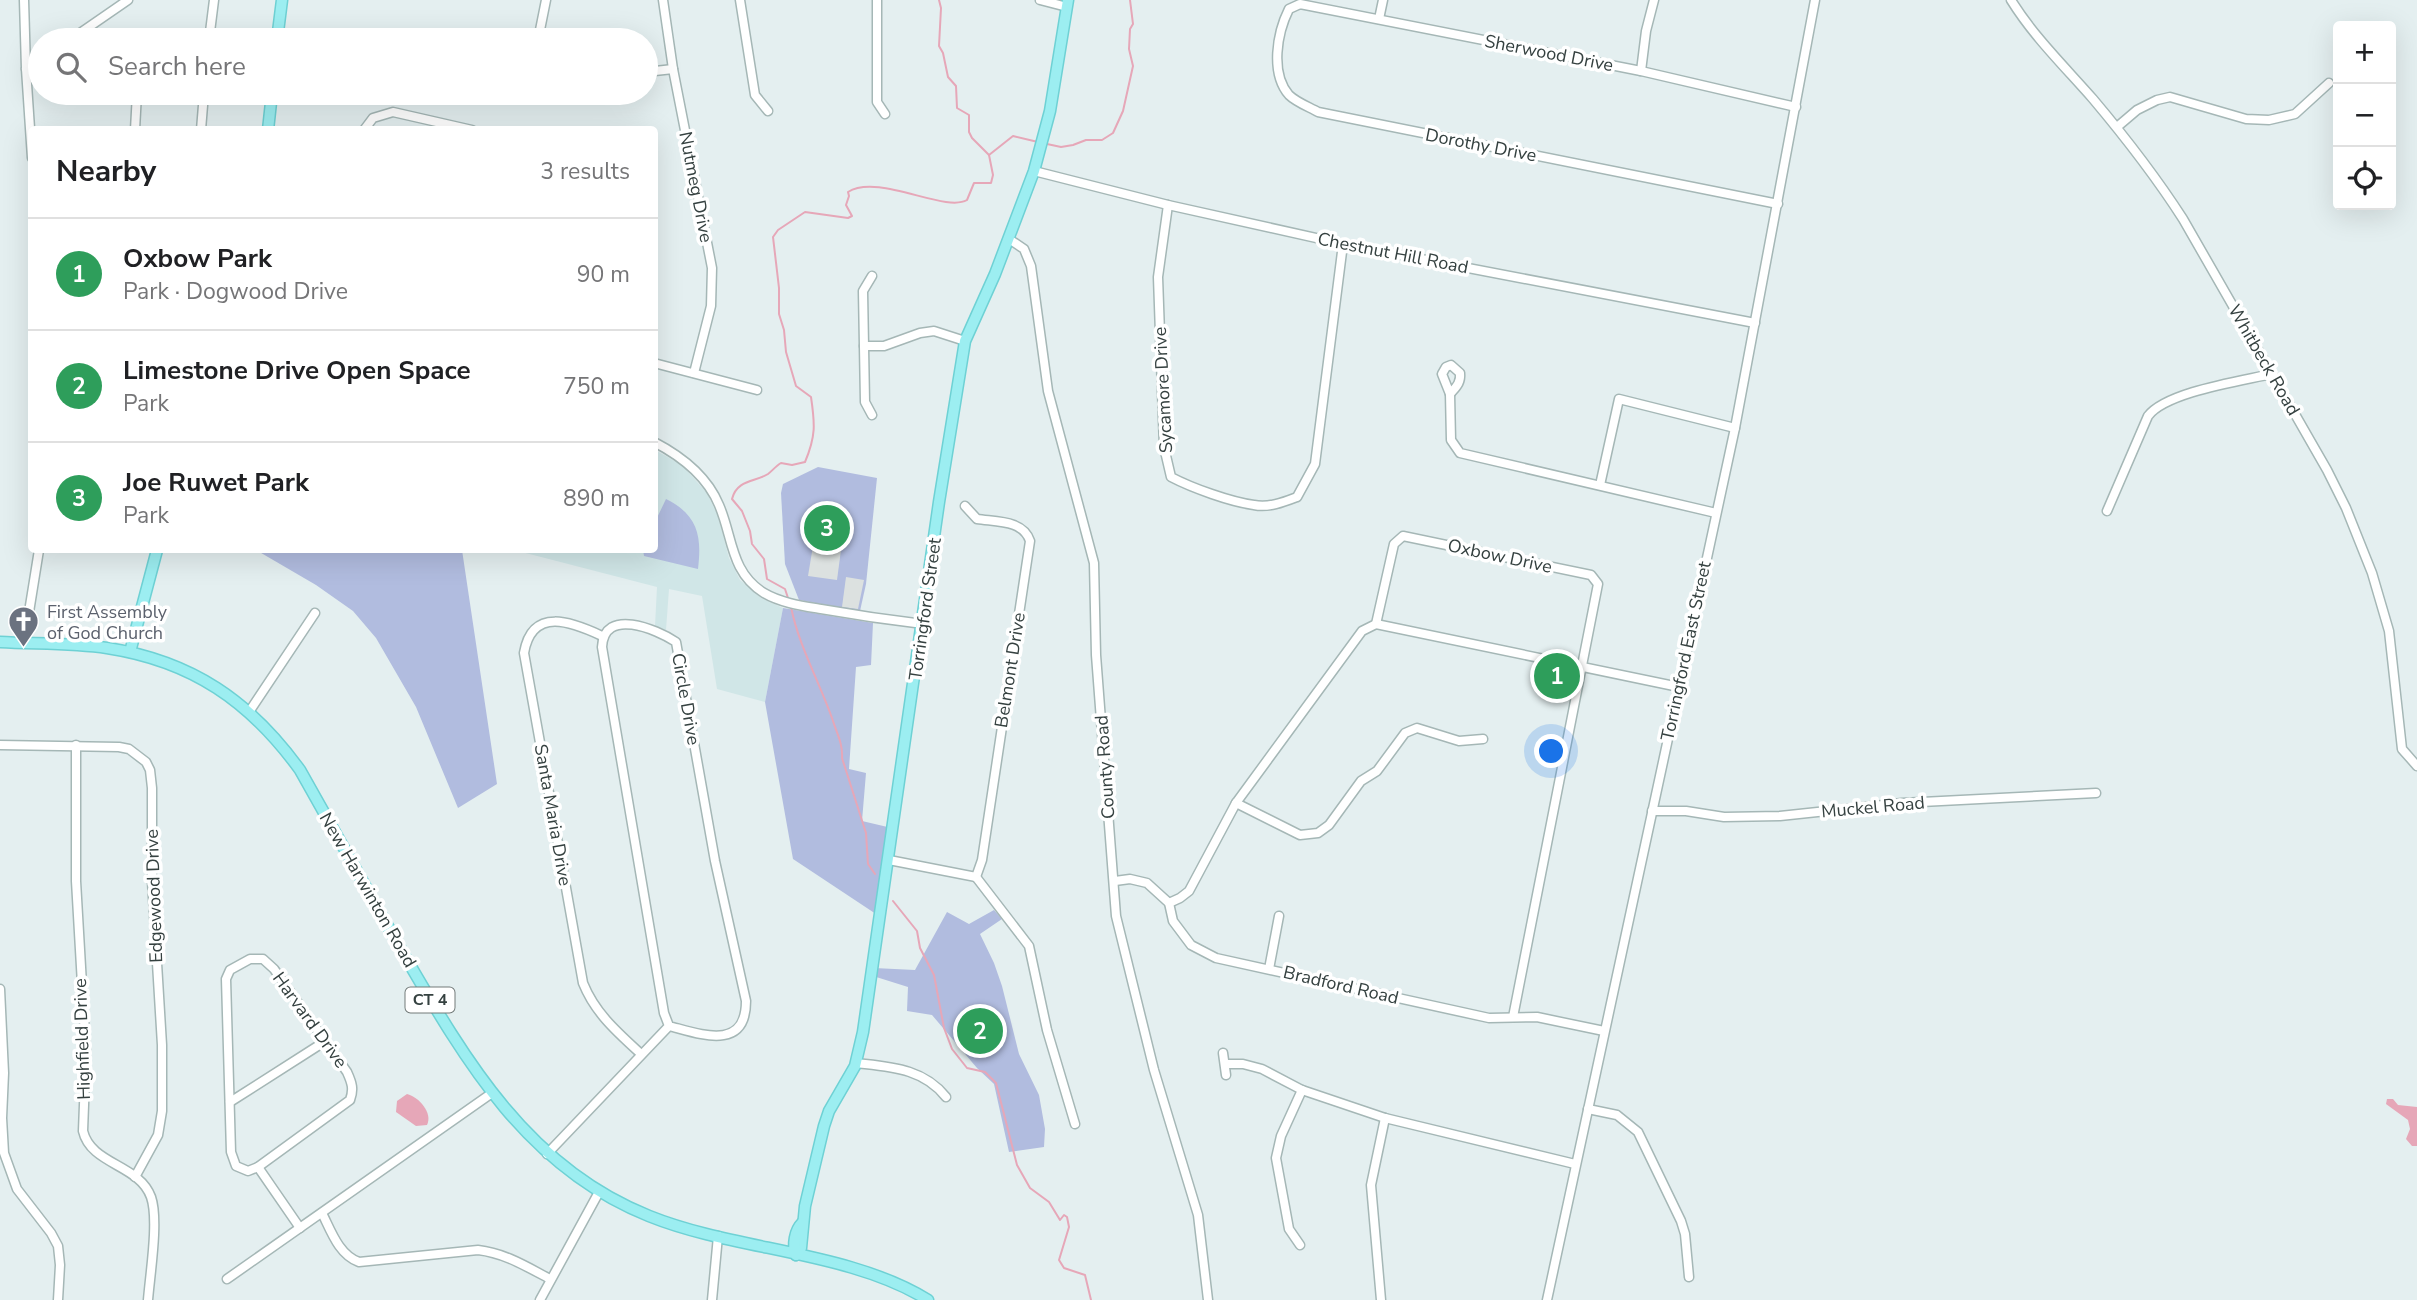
<!DOCTYPE html>
<html lang="en">
<head>
<meta charset="utf-8">
<style>
  :root { --surface:#fff; --page:#f2f2f2; --text:#202124; --muted:#757577; --line:#e0e0e0; --accent:#0f766e }
  body { margin:0; font-family:"Nunito Sans",sans-serif; background:var(--page); color:var(--text) }
  .controls { position:absolute; right:21px; top:21px; display:grid; overflow:hidden; border-radius:7px; box-shadow:0 7px 28px #0002 }
  .controls button { width:63px; height:63px; display:grid; place-items:center; padding:0; border:0; border-bottom:2px solid var(--line); background:var(--surface); color:var(--text); font:35px sans-serif }
  .you { position:absolute; left:1552px; top:752px; width:24px; height:24px; margin:-18px; border:5px solid #fff; border-radius:50%; background:#1a73e8; box-shadow:0 0 0 10px #1a73e833 }
  .badge { display:grid; place-items:center; width:46px; height:46px; border-radius:50%; background:var(--accent); color:#fff; font-size:23px; font-weight:700 }
  .pin { position:absolute; translate:-50% -50%; border:4px solid #fff; box-shadow:0 2px 7px #0006 }
  .list { margin:0; padding:0; list-style:none }
  h2 { display:flex; justify-content:space-between; align-items:center; height:91px; margin:0; padding:0 28px; font-size:30px }
  h2 small { font-size:23px; font-weight:400; color:var(--muted) }
  .list li { display:grid; grid-template-columns:46px 1fr auto; gap:21px; align-items:center; box-sizing:border-box; height:112px; padding:0 28px; border-top:2px solid var(--line) }
  .list b { display:block; font-size:26px; white-space:nowrap }
  .list p { margin:0; font-size:23px; white-space:nowrap; color:var(--muted) }
  .list em { font-size:23px; font-style:normal; color:var(--muted) }
  .icon { flex:none; width:38px; height:38px; fill:none; stroke:currentColor; stroke-width:2; stroke-linecap:round; stroke-linejoin:round }
  .map { position:relative; flex:none; width:2417px; height:1300px; overflow:hidden }
  .search { position:absolute; background:var(--surface); box-shadow:0 7px 28px #0002; left:28px; top:28px; width:630px; height:77px; display:flex; align-items:center; gap:18px; box-sizing:border-box; padding:0 24px; border-radius:38px; color:var(--muted); font-size:26px }
  .panel { position:absolute; background:var(--surface); box-shadow:0 7px 28px #0002; left:28px; top:126px; width:630px; height:427px; border-radius:7px }
  .map>svg:first-child { display:block }
  .education { fill:#d0e6e7 }
  .green { fill:#b1bcdf }
  .parking { fill:#dce1e0 }
  .water { fill:#e6a7b8 }
  .lines { fill:none; stroke-linecap:round; stroke-linejoin:round }
  .stream { stroke:#e6a7b8; stroke-width:2 }
  .minor-casing { stroke:#a5b7b6; stroke-width:11 }
  .major-casing { stroke:#6ed1d4; stroke-width:13 }
  .minor { stroke:#fff; stroke-width:8 }
  .major { stroke:#9ceef1; stroke-width:10 }
  .labels { text-anchor:middle; dominant-baseline:central; stroke-width:7; stroke-linejoin:round; paint-order:stroke }
  .shield { fill:#fff; stroke:#727a79; stroke-width:2 }
  .shield-label { font-size:16px; font-weight:bold; fill:#354140 }
  .street-label { font-size:18px; fill:#354140; stroke:#fff }
  .worship-label { font-size:18px; fill:#5b616d; stroke:#fff; text-anchor:start }
</style>
</head>
<body>
<div class="map">
<svg width="2417" height="1300" viewBox="0 0 2417 1300">
  <rect width="100%" height="100%" fill="#e4eff0"/>
  <path class="education" d="M655,450L682,465L707,493L718,516L729,558L740,580L761,598L783,608L765,702L717,689L702,596L669,589L666,630L655,626L657,587L514,550H654Z"/>
  <g class="green">
    <path d="M818,467L877,478L866,584L860,611L799,600L785,564L781,493L783,484Z"/>
    <path d="M666,499C698,515 702,536 698,569L644,556L643,550H654L655,522Z"/>
    <path d="M256,550H462L497,784L458,808L416,707L376,638L353,611L316,585Z"/>
    <path d="M783,608L873,623L871,665L856,667L849,769L866,773L862,821L896,829L882,918L793,859L765,702Z"/>
    <path d="M1543,662L1573,670L1575,679L1573,690L1537,682Z"/>
    <path d="M994,910L1002,919L980,934L994,963L1002,986L1019,1054L1039,1095L1045,1129L1044,1147L1009,1152L994,1084L977,1068L932,1015L907,1011L908,987L873,976L874,968L915,970L947,912L969,924Z"/>
  </g>
  <g class="parking">
    <path d="M813,546L841,550L837,580L808,576Z"/>
    <path d="M846,577L864,580L858,609L842,607Z"/>
  </g>
  <g class="water">
    <path d="M407,1094C419,1097 433,1113 427,1125L416,1126L396,1112L397,1101Z"/>
    <path d="M2387,1099H2393L2398,1105L2417,1107V1146H2412L2406,1139L2410,1129L2408,1120L2386,1104Z"/>
  </g>
  <g class="lines">
    <g class="stream">
      <path d="M1047,144L1061,147L1073,145L1086,140H1102L1113,133L1123,111L1133,66L1129,49L1130,29L1133,24L1130,0"/>
      <path d="M989,155L1013,136L1038,142"/>
      <path d="M788,598L785,589L767,579L764,559L752,544L750,531L742,511L732,499C737,479 756,482 768,474C772,471 776,466 781,463L792,465L805,462C816,436 815,424 811,397L796,386L786,352L784,330L779,314V288L773,237L778,230L805,212L848,218L852,216L846,205L849,196L848,192C878,173 945,213 967,200L974,183H991L993,175L989,155L972,138L969,132V115L957,108L956,86L948,77L943,53L939,46L941,8L939,0"/>
      <path d="M791,607C799,647 820,683 833,721C837,734 843,744 842,758L866,833L868,864L875,874"/>
      <path d="M893,901L917,931L920,948L934,975L944,1028L952,1049L967,1068L985,1072L996,1083L1017,1165L1030,1188L1049,1202L1060,1220L1064,1215L1067,1217L1069,1227L1059,1260L1064,1268L1085,1275L1091,1300"/>
    </g>
    <defs>
      <g id="minor">
        <path d="M24,0L26,69L32,158"/>
        <path d="M663,0L673,69L712,268L711,306L694,373"/>
        <path d="M740,0L755,95L768,111"/>
        <path d="M877,0V102L885,114"/>
        <path d="M1040,0L1067,7"/>
        <path d="M2011,0C2034,37 2065,67 2093,99C2125,137 2156,177 2183,219L2327,470L2346,508L2372,573L2389,631L2402,749L2417,766"/>
        <path d="M1379,19L1383,0"/>
        <path d="M70,40L128,0"/>
        <path d="M209,40L214,0"/>
        <path d="M538,40L546,0"/>
        <path d="M26,69L40,59"/>
        <path d="M1641,71L1646,31L1654,0"/>
        <path d="M646,72L673,69"/>
        <path d="M2117,127L2137,110L2157,100L2170,97L2246,119L2269,120L2295,114L2329,83"/>
        <path d="M135,130L137,93"/>
        <path d="M201,130L204,93"/>
        <path d="M364,130L373,118L393,112L472,130"/>
        <path d="M1034,171L1168,205L1343,244L1755,323"/>
        <path d="M1778,204L1318,112C1309,107 1296,102 1289,95C1270,73 1277,33 1289,9L1300,4L1641,71L1796,107"/>
        <path d="M1168,205L1158,277L1164,447L1171,477C1192,488 1231,502 1254,505C1269,508 1284,502 1297,497L1315,464L1343,244"/>
        <path d="M1009,239L1024,249L1031,266L1048,391L1094,563L1096,655L1116,916L1154,1070L1198,1215L1208,1300"/>
        <path d="M864,346H884L920,333L934,331L965,341"/>
        <path d="M654,363L757,390"/>
        <path d="M1451,365L1460,373C1461,383 1456,387 1450,394L1442,374L1446,367Z"/>
        <path d="M1450,394L1451,440L1460,453L1716,513"/>
        <path d="M872,415L865,402L863,291L872,276"/>
        <path d="M654,442C681,456 707,476 719,505C733,537 730,572 764,593C781,603 803,606 821,609C855,615 889,620 923,624"/>
        <path d="M1600,485L1619,399L1735,428"/>
        <path d="M965,506L977,519C997,522 1023,520 1030,541L982,860L976,877"/>
        <path d="M2107,511L2148,416C2166,392 2241,381 2271,374"/>
        <path d="M1376,624L1679,687"/>
        <path d="M602,636C572,622 532,606 524,653L583,983C595,1013 617,1032 641,1054"/>
        <path d="M24,643L39,550"/>
        <path d="M249,712L315,613"/>
        <path d="M0,745L119,747L129,749L146,762L150,770L152,788V881L162,1045V1111L158,1135L135,1177"/>
        <path d="M76,745V881L86,1053L83,1131C91,1165 139,1164 151,1197C159,1220 150,1274 148,1300"/>
        <path d="M1236,803L1300,835L1318,833L1329,825L1361,781L1377,771L1405,733L1417,728L1459,741L1483,739"/>
        <path d="M1652,811H1686L1724,817L1780,816L1902,803L2096,793"/>
        <path d="M889,860L976,877"/>
        <path d="M976,877L1029,946L1047,1030L1075,1124"/>
        <path d="M1115,881L1130,879L1147,883L1169,903L1173,921L1191,945L1216,958L1489,1018L1537,1017L1604,1031"/>
        <path d="M1169,903L1180,898L1189,891L1236,803L1362,631L1376,624L1394,544L1403,536L1591,575L1598,584L1513,1017"/>
        <path d="M250,959H263L274,969L347,1072C352,1083 354,1089 350,1100L258,1167L248,1171L236,1166L231,1152L226,979L230,970Z"/>
        <path d="M1269,969L1279,916"/>
        <path d="M0,989L4,1073L2,1118L4,1153L17,1189L51,1233L58,1246L60,1265L58,1300"/>
        <path d="M1223,1053L1226,1075"/>
        <path d="M856,1063C890,1067 923,1068 946,1097"/>
        <path d="M1225,1064H1243L1262,1069L1302,1090L1385,1118L1575,1164"/>
        <path d="M230,1102L324,1042"/>
        <path d="M1588,1109L1617,1115L1638,1132L1681,1221L1685,1234L1689,1277"/>
        <path d="M547,1154L669,1026C700,1034 746,1052 746,1001L715,861L676,642C656,629 604,607 602,647L664,1013L669,1026"/>
        <path d="M258,1167L300,1228"/>
        <path d="M322,1213C331,1231 339,1255 359,1262L478,1250C505,1253 527,1267 550,1279"/>
        <path d="M1300,1245L1289,1229L1276,1158L1281,1136L1302,1090"/>
        <path d="M227,1279L492,1093"/>
        <path d="M540,1300L599,1192"/>
        <path d="M712,1300L718,1236"/>
        <path d="M1381,1300L1371,1185L1385,1118"/>
        <path d="M1547,1300L1735,428L1815,0"/>
      </g>
      <g id="major">
        <path d="M277,40L282,0"/>
        <path d="M268,130L272,93"/>
        <path d="M0,642C35,644 72,643 107,648C192,661 250,701 300,770C333,829 366,887 399,946C463,1056 525,1167 649,1216C736,1251 849,1251 928,1300"/>
        <path d="M130,652L157,550"/>
        <path d="M796,1255L801,1248L805,1206L824,1126L829,1111L855,1066L863,1032L939,502L965,341L995,274L1034,171L1050,111L1068,0"/>
        <path d="M796,1255C792,1245 795,1230 802,1223"/>
      </g>
    </defs>
    <use href="#minor" class="minor-casing"/>
    <use href="#major" class="major-casing"/>
    <use href="#minor" class="minor"/>
    <use href="#major" class="major"/>
  </g>
  <defs>
    <symbol id="church-pin" viewBox="-11 -11 22 30"><path d="M0 17L-7.5 6A9.5 9.5 0 1 1 7.5 6Z" fill="#6b7280" stroke="#fff"/><path d="M-1.2-6h2.4v3.5h3.3v2.4h-3.3V6h-2.4V-.1h-3.3v-2.4h3.3Z" fill="#fff"/></symbol>
  </defs>
  <g fill-rule="evenodd">
    <use href="#church-pin" x="6" y="604" width="35" height="47"/>
  </g>
  <g class="labels">
    <rect class="shield" x="405.5" y="987.5" width="49" height="25" rx="5"/>
    <g class="shield-label">
      <text x="430" y="1000">CT 4</text>
    </g>
    <g class="street-label">
      <text transform="translate(1549 53) rotate(11)">Sherwood Drive</text>
      <text transform="translate(1481 145) rotate(11)">Dorothy Drive</text>
      <text transform="translate(696 187) rotate(79)">Nutmeg Drive</text>
      <text transform="translate(1393 253) rotate(11)">Chestnut Hill Road</text>
      <text transform="translate(2264 360) rotate(60)">Whitbeck Road</text>
      <text transform="translate(1163 390) rotate(-93)">Sycamore Drive</text>
      <text transform="translate(1500 556) rotate(12)">Oxbow Drive</text>
      <text transform="translate(925 609) rotate(-82)">Torringford Street</text>
      <text transform="translate(1686 651) rotate(-78)">Torringford East Street</text>
      <text transform="translate(1010 670) rotate(-81)">Belmont Drive</text>
      <text transform="translate(686 699) rotate(80)">Circle Drive</text>
      <text transform="translate(1105 767) rotate(-94)">County Road</text>
      <text transform="translate(1873 807) rotate(-5)">Muckel Road</text>
      <text transform="translate(553 815) rotate(80)">Santa Maria Drive</text>
      <text transform="translate(368 890) rotate(60)">New Harwinton Road</text>
      <text transform="translate(154 896) rotate(-92)">Edgewood Drive</text>
      <text transform="translate(1341 985) rotate(13)">Bradford Road</text>
      <text transform="translate(310 1020) rotate(54)">Harvard Drive</text>
      <text transform="translate(82 1039) rotate(-92)">Highfield Drive</text>
    </g>
    <g class="worship-label">
      <text x="47" y="612">First Assembly<tspan x="47" dy="21">of God Church</tspan></text>
    </g>
  </g>
</svg>
<div class="controls">
<button>+</button>
<button>−</button>
<button><svg class="icon" aria-label="locate" viewBox="0 0 24 24"><circle cx="12" cy="12" r="6"/><path d="M12 2v4M12 18v4M2 12h4M18 12h4"/></svg></button>
</div>
<div class="you"></div>
<div class="pin badge" style="left:1557px;top:676px;background:#2e9e5b">1</div>
<div class="pin badge" style="left:980px;top:1031px;background:#2e9e5b">2</div>
<div class="pin badge" style="left:827px;top:528px;background:#2e9e5b">3</div>
<div class="search"><svg class="icon" aria-label="search" viewBox="0 0 24 24"><circle cx="10" cy="10" r="6"/><path d="M15 15l6 6"/></svg>Search here</div>
<section class="panel">
<h2>Nearby<small>3 results</small></h2>
<ul class="list">
<li><span class="badge" style="background:#2e9e5b">1</span><div><b>Oxbow Park</b><p>Park · Dogwood Drive</p></div><em>90 m</em></li>
<li><span class="badge" style="background:#2e9e5b">2</span><div><b>Limestone Drive Open Space</b><p>Park</p></div><em>750 m</em></li>
<li><span class="badge" style="background:#2e9e5b">3</span><div><b>Joe Ruwet Park</b><p>Park</p></div><em>890 m</em></li>
</ul>
</section>
</div>
</body>
</html>
